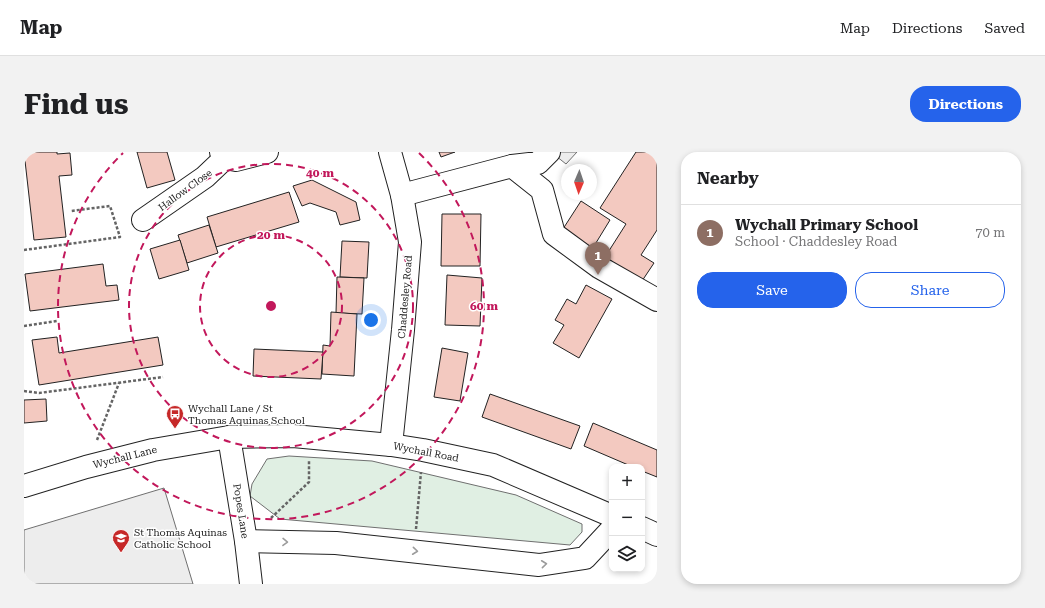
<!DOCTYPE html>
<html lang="en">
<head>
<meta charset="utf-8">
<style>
  :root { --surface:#fff; --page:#f2f2f2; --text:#202124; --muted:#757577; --line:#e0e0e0; --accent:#2563eb }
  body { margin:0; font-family:"Roboto Serif",serif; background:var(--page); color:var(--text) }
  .controls { position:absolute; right:12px; bottom:12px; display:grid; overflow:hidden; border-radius:8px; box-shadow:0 2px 6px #0003 }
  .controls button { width:36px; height:36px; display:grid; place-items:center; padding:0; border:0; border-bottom:1px solid var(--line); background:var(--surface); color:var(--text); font:20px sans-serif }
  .compass { position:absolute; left:537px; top:12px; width:36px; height:36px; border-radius:50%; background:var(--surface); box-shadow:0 2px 6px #0003; rotate:182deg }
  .you { position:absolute; left:347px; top:168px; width:14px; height:14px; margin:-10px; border:3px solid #fff; border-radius:50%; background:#1a73e8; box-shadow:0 0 0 6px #1a73e833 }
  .badge { display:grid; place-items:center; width:26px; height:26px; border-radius:50%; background:var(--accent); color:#fff; font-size:13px; font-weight:700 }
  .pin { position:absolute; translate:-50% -33px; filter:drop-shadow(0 1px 2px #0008) }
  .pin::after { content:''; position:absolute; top:21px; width:14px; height:12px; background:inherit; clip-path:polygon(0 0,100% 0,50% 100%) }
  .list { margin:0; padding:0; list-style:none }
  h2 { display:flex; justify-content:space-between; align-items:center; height:52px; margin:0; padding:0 16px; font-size:17px }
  h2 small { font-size:13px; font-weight:400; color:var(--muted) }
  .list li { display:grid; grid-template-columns:26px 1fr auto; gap:12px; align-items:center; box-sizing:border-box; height:56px; padding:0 16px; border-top:1px solid var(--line) }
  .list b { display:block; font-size:15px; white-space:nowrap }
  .list p { margin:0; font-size:13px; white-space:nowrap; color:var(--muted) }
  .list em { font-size:13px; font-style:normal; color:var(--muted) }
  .actions { display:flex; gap:8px; padding:12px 16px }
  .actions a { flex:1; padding:9px 0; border:1px solid var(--accent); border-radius:16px; text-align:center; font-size:14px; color:var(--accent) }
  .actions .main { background:var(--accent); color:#fff }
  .icon { flex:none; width:22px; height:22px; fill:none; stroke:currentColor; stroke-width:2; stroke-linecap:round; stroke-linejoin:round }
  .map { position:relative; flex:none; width:633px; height:432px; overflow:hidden; border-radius:16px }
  header { display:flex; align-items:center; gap:24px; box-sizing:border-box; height:56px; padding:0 20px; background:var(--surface); border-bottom:1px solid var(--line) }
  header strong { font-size:19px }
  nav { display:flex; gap:22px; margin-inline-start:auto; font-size:14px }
  .intro { display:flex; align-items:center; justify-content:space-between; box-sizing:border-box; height:96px; padding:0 24px }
  h1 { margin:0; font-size:28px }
  .button { padding:10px 18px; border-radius:16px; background:var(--accent); color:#fff; font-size:14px; font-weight:700 }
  main { display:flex; gap:24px; padding:0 24px }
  aside { flex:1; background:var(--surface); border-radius:16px; box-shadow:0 2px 6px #0003 }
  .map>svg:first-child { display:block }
  .green { fill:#e0efe3; stroke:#6f6f6f }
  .parking { fill:#ededed; stroke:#6f6f6f }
  .building { fill:#f3c9c0; stroke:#222 }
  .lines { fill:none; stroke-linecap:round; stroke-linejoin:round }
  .minor-casing { stroke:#222; stroke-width:24 }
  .path { stroke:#646464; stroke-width:2.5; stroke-dasharray:3 2; stroke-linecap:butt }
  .minor { stroke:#fff; stroke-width:22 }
  .oneway { stroke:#9c9c9c }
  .ring { fill:none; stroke:#c2185b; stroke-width:2; stroke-dasharray:7 5 }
  .labels { text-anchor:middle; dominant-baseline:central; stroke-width:3; stroke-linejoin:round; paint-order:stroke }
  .street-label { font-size:10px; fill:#222; stroke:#fff }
  .poi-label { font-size:10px; fill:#222; stroke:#fff; text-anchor:start }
  .centre { fill:#c2185b; stroke:#fff; stroke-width:2 }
  .ring-label { font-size:12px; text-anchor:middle; font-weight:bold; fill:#c2185b; stroke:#fff; stroke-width:3; stroke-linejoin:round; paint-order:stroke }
</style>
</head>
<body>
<header>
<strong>Map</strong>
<nav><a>Map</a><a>Directions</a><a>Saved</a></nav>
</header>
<div class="intro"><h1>Find us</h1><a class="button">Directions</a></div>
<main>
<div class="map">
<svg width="633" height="432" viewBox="0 0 633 432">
  <rect width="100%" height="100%" fill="#fff"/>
  <path class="green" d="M265,304L348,309L492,343L558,372V380L546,393L256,367L226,344L228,332L243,307Z"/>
  <g class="parking">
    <path d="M527,0H553L542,12Z"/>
    <path d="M140,336L169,432H0V378Z"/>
  </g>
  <g class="building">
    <path d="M0,0H33V2L46,1L48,23L35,24L42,85L10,88Z"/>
    <path d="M113,0H143L151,28L123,36Z"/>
    <path d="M415,0H431L417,5Z"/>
    <path d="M612,0H633V78L617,103L630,111L618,129L581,105L602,72L576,56Z"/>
    <path d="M288,28L332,50L336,68L316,73L312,60L286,51L278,54L269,34Z"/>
    <path d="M265,40L275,70L192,95L183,65Z"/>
    <path d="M557,49L586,68L567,99L537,80Z"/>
    <path d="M418,62H457L456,114H417Z"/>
    <path d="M185,73L194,101L163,111L154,83Z"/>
    <path d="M156,88L165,118L135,127L126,97Z"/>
    <path d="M318,89L345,90L343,126L316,125Z"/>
    <path d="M79,112L82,134L93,133L95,148L6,159L1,122Z"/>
    <path d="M423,123L458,126L456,174L421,173Z"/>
    <path d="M313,125L340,126L338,162L312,161Z"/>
    <path d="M562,133L588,147L555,206L529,191L540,173L531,168L543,147L552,152Z"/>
    <path d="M307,160L333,162L330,224L298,222L299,193L306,194Z"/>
    <path d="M33,185L35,201L134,185L139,213L15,233L8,188Z"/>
    <path d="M418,196L444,201L436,249L410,245Z"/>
    <path d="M230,197L299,200L297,227L229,224Z"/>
    <path d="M466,242L556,274L547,297L458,265Z"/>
    <path d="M22,247L23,269L0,271V248Z"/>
    <path d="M569,271L633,298V325L618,319V315H609L560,294Z"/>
  </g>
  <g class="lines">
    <defs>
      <g id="minor">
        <path d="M197,0L201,6L212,8L243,0"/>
        <path d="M366,0L378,43L386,90L379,178L367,293"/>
        <path d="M488,14L514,11L525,0"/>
        <path d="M378,43L488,14L518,38L530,82L575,115L633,148"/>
        <path d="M119,68L181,25L201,6"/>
        <path d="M205,285L222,389L227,432"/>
        <path d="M0,334L62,315L129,298L205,285L269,284L367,293L399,298L469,313L588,364"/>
        <path d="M618,376L633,383"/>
        <path d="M222,389L312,391L515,413L561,406L588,377"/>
      </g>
    </defs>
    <use href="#minor" class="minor-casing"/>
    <g class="path">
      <path d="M0,98L96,85L86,54L47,59"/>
      <path d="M0,174L33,169"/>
      <path d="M0,239L15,241L139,225"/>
      <path d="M73,288L95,231"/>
      <path d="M247,366L285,330V309"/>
      <path d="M392,377L397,320"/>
    </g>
    <use href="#minor" class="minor"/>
  </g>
  <defs><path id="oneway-chevron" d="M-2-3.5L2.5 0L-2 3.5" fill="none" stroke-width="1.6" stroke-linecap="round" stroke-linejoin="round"/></defs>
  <g class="oneway">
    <use href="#oneway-chevron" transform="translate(261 390) rotate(1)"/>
    <use href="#oneway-chevron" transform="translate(391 399) rotate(6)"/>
    <use href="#oneway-chevron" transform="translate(520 412) rotate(-6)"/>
  </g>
  <g class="ring">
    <circle cx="247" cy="154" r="71"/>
    <circle cx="247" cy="154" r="142"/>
    <path d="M395 1A213 213 0 1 1 99 1"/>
  </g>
  <defs>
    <symbol id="bus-pin" viewBox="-11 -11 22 30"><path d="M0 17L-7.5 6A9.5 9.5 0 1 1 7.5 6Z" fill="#c62828" stroke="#fff"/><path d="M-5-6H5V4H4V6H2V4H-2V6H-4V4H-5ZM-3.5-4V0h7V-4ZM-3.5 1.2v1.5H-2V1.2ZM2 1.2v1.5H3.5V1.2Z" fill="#fff"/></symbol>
    <symbol id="school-pin" viewBox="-11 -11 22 30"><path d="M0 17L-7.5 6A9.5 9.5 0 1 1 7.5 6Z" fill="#c62828" stroke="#fff"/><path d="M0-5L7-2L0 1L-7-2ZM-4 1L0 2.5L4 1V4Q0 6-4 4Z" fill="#fff"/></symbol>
  </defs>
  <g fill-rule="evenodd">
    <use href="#bus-pin" x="141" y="252" width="20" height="27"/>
    <use href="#school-pin" x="87" y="376" width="20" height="27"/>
  </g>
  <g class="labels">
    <g class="street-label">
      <text transform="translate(161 38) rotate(-36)">Hallow Close</text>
      <text transform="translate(381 145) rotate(-85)">Chaddesley Road</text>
      <text transform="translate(402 300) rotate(11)">Wychall Road</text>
      <text transform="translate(101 305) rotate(-14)">Wychall Lane</text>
      <text transform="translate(217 359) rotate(81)">Popes Lane</text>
    </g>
    <g class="poi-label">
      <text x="164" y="256">Wychall Lane / St<tspan x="164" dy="12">Thomas Aquinas School</tspan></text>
      <text x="110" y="380">St Thomas Aquinas<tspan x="110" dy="12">Catholic School</tspan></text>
    </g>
  </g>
  <circle cx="247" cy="154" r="6" class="centre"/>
  <g class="ring-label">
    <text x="296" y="25">40 m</text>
    <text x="247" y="87">20 m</text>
    <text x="460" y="158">60 m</text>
  </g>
</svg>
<div class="controls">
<button>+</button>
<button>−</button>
<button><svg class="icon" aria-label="layers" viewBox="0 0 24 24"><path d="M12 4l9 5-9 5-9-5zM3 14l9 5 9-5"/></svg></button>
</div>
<svg class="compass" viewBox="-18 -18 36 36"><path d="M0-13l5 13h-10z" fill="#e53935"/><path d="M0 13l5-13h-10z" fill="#757577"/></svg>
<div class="you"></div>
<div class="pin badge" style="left:574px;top:123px;background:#8d6e63">1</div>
</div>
<aside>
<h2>Nearby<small></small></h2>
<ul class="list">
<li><span class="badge" style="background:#8d6e63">1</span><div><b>Wychall Primary School</b><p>School · Chaddesley Road</p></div><em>70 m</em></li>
</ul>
<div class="actions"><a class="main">Save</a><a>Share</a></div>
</aside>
</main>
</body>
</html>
